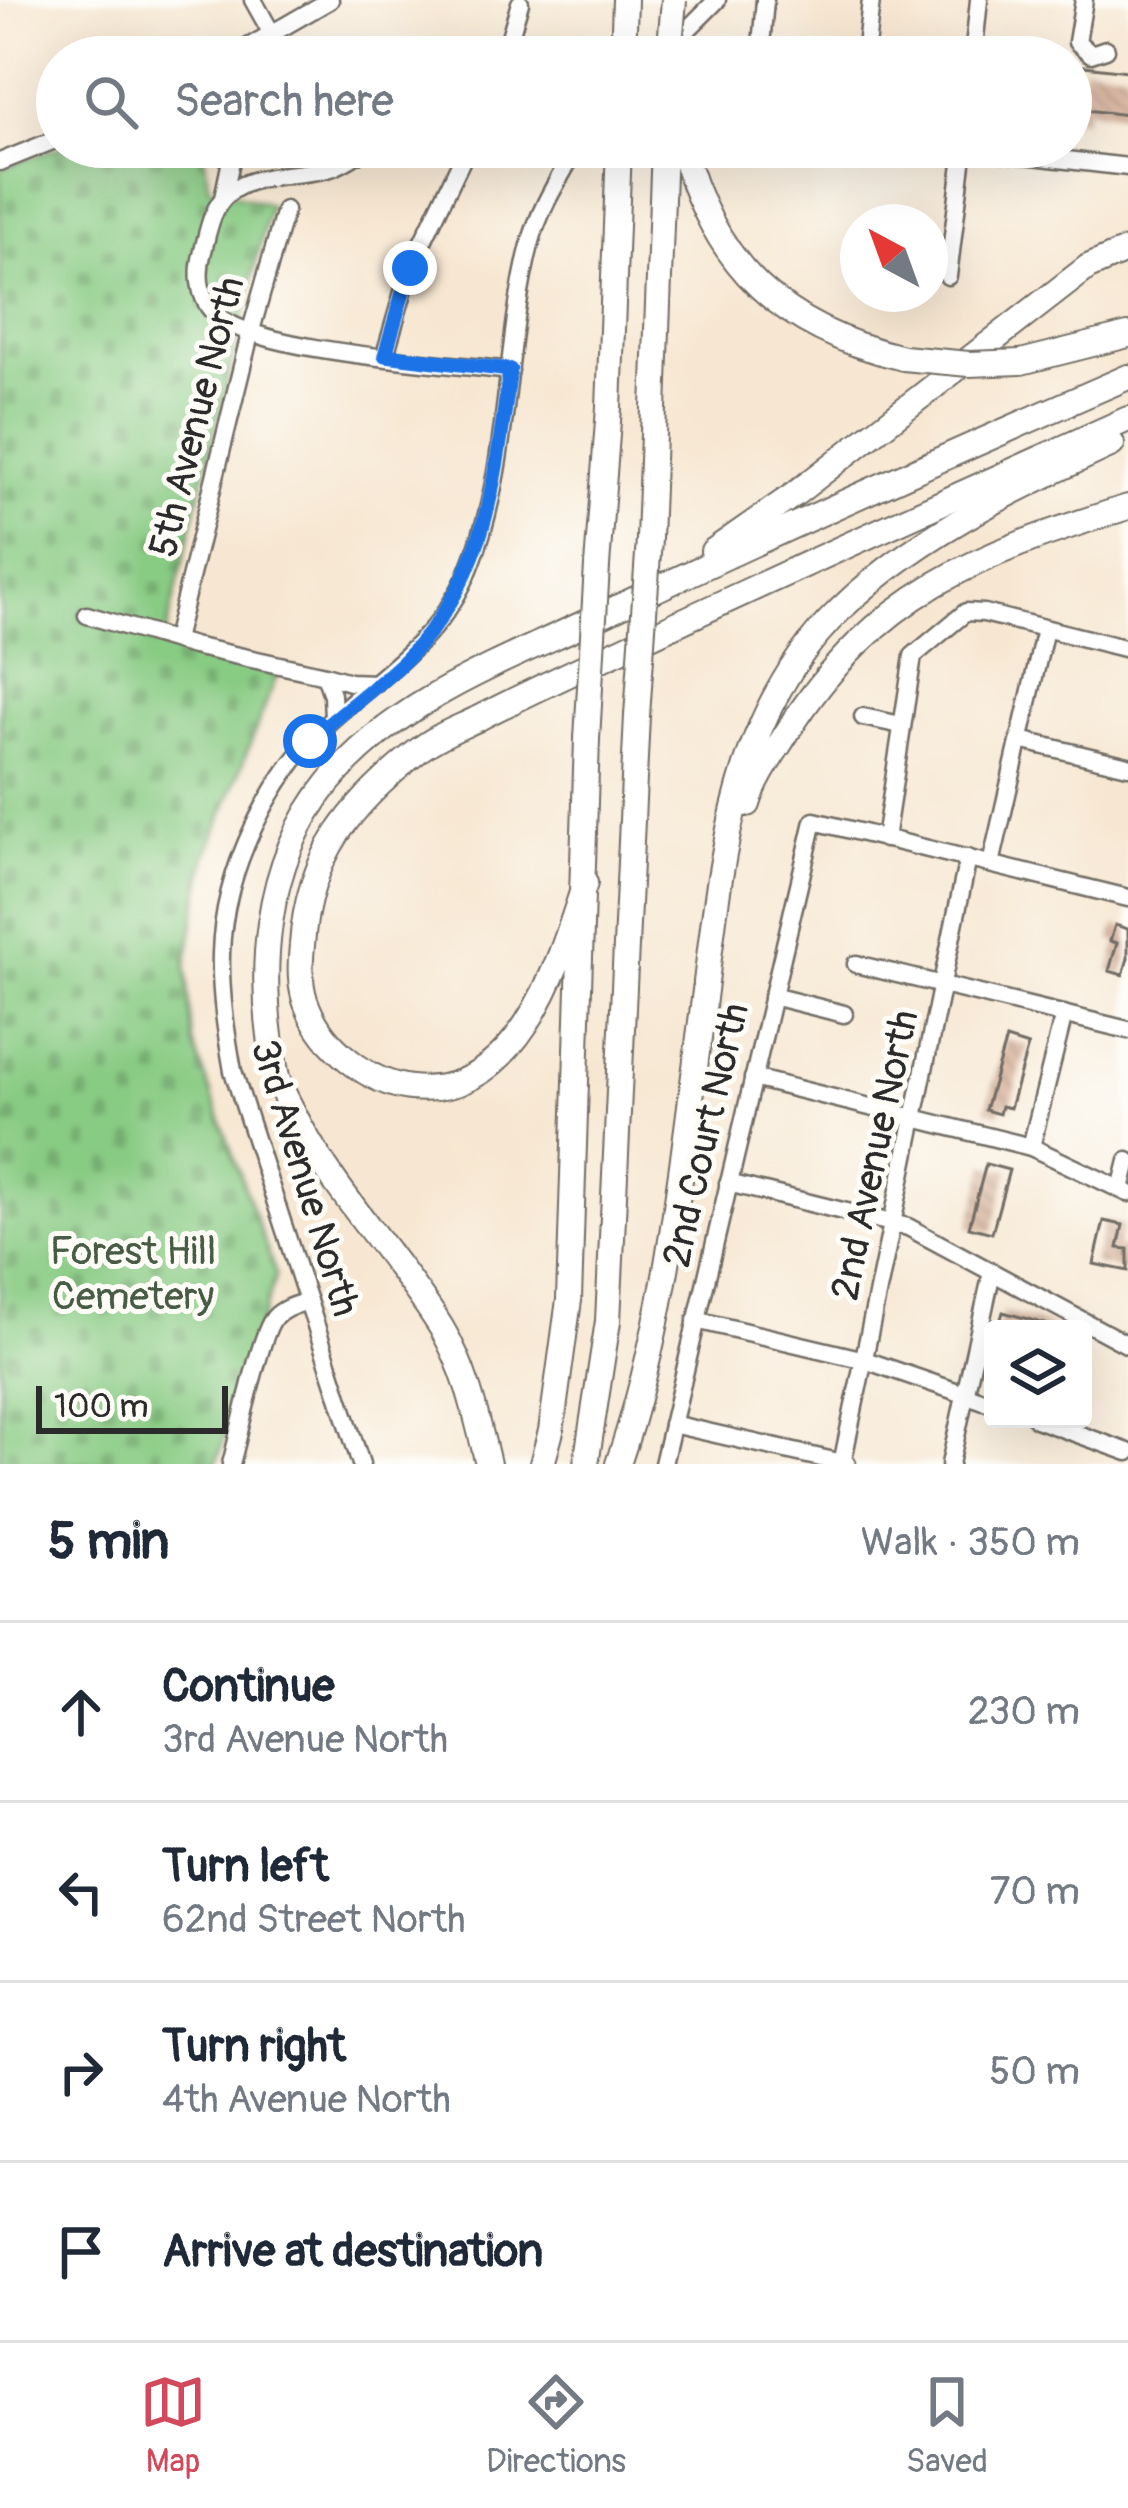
<!DOCTYPE html>
<html lang="en">
<head>
<meta charset="utf-8">
<style>
  :root { --surface:#fff; --page:#f2f2f3; --text:#1f2937; --muted:#747a83; --line:#e0e1e3; --accent:#d1495b }
  body { margin:0; font-family:Pangolin,sans-serif; background:var(--page); color:var(--text) }
  .controls { position:absolute; right:36px; bottom:36px; display:grid; overflow:hidden; border-radius:12px; box-shadow:0 12px 48px #0002 }
  .controls button { width:108px; height:108px; display:grid; place-items:center; padding:0; border:0; border-bottom:3px solid var(--line); background:var(--surface); color:var(--text); font:60px sans-serif }
  .compass { position:absolute; left:840px; top:204px; width:108px; height:108px; border-radius:50%; background:var(--surface); box-shadow:0 12px 48px #0002; rotate:319deg }
  .scale { position:absolute; left:36px; bottom:30px; width:192px; box-sizing:border-box; padding-left:12px; border:6px solid #2b2b2b; border-top:0; font-size:33px; line-height:42px; white-space:nowrap; color:#2b2b2b; -webkit-text-stroke:9px #fdfcf7; paint-order:stroke }
  .stop { position:absolute; width:36px; height:36px; margin:-27px; border:9px solid #1a73e8; border-radius:50%; background:#fff }
  .stop.end { background:#1a73e8; border-color:#fff; box-shadow:0 3px 12px #0008 }
  .list { margin:0; padding:0; list-style:none }
  h2 { display:flex; justify-content:space-between; align-items:center; height:156px; margin:0; padding:0 48px; font-size:51px }
  h2 small { font-size:39px; font-weight:400; color:var(--muted) }
  .list li { display:grid; grid-template-columns:78px 1fr auto; gap:36px; align-items:center; box-sizing:border-box; height:180px; padding:0 48px; border-top:3px solid var(--line) }
  .list b { display:block; font-size:45px; white-space:nowrap }
  .list p { margin:0; font-size:39px; white-space:nowrap; color:var(--muted) }
  .list em { font-size:39px; font-style:normal; color:var(--muted) }
  .icon { flex:none; width:66px; height:66px; fill:none; stroke:currentColor; stroke-width:2; stroke-linecap:round; stroke-linejoin:round }
  .map { position:relative; flex:none; width:1128px; height:1464px; overflow:hidden }
  .search { position:absolute; background:var(--surface); box-shadow:0 12px 48px #0002; left:36px; right:36px; top:36px; height:132px; display:flex; align-items:center; gap:30px; box-sizing:border-box; padding:0 42px; border-radius:66px; color:var(--muted); font-size:45px }
  .sheet { height:876px; background:var(--surface) }
  nav { display:flex; justify-content:space-around; align-items:center; box-sizing:border-box; height:168px; border-top:3px solid var(--line); background:var(--surface); font-size:33px; color:var(--muted) }
  nav a { display:grid; justify-items:center; gap:6px }
  nav .on { color:var(--accent) }
  .map>svg:first-child { display:block }
  .cemetery { fill:url(#cemetery-stones); stroke:#5a7b57; stroke-width:3 }
  .building { fill:url(#building-back-hatch) }
  .lines { fill:none; stroke-linecap:round; stroke-linejoin:round }
  .minor-casing { stroke:#726d65; stroke-width:21 }
  .highway-casing { stroke:#726d65; stroke-width:28 }
  .minor { stroke:#fff; stroke-width:16 }
  .highway { stroke:#fff; stroke-width:24 }
  .highway-bridge-casing { stroke:#726d65; stroke-width:28; stroke-linecap:butt }
  .highway-bridge { stroke:#fff; stroke-width:24 }
  .route { stroke:#1a73e8; stroke-width:15 }
  .labels { text-anchor:middle; dominant-baseline:central; stroke-width:10; stroke-linejoin:round; paint-order:stroke }
  .street-label { font-size:39px; fill:#2b2b2b; stroke:#fdfcf7 }
  .park-label { font-size:39px; fill:#475b45; stroke:#fdfcf7 }
</style>
</head>
<body>
<div class="map">
<svg width="1128" height="1464" viewBox="0 0 1128 1464">
  <defs>
    <pattern id="cemetery-stones" width="16" height="16" patternUnits="userSpaceOnUse" patternTransform="scale(3)"><rect width="16" height="16" fill="#88cb83"/><path d="M2 7V4a2 2 0 0 1 4 0v3zM10 15v-3a2 2 0 0 1 4 0v3z" fill="#76ae71"/></pattern>
    <pattern id="building-back-hatch" width="6" height="6" patternUnits="userSpaceOnUse" patternTransform="scale(3)"><rect width="6" height="6" fill="#d0a68c"/><path d="M-1 5l2 2M0 0l6 6M5-1l2 2" fill="none" stroke="#a98773"/></pattern>
  </defs>
  <rect width="100%" height="100%" fill="#fdfcf7"/>
  <filter id="ink" filterUnits="userSpaceOnUse"><feTurbulence type="fractalNoise" baseFrequency=".00833" numOctaves="2"/><feDisplacementMap in="SourceGraphic" scale="24" xChannelSelector="R" yChannelSelector="G"/><feConvolveMatrix kernelMatrix="1 2 1 2 8 2 1 2 1" color-interpolation-filters="sRGB"/></filter>
  <filter id="wash" filterUnits="userSpaceOnUse"><feTurbulence type="fractalNoise" baseFrequency=".004" numOctaves="4" result="noise"/><feDisplacementMap in="SourceGraphic" scale="48" xChannelSelector="R" yChannelSelector="G"/><feGaussianBlur stdDeviation="2.7" result="paint"/><feColorMatrix in="noise" values="0 0 0 0 0 0 0 0 0 0 0 0 0 0 0 0 0 1.4 0 .05"/><feComposite in="paint" operator="in"/></filter>
  <g filter="url(#wash)">
    <rect width="100%" height="100%" fill="#f7e7d2"/>
    <path class="cemetery" d="M59,147H203L209,187L270,205L164,641L277,675L206,857L186,965L193,1043L276,1275L216,1464H0V169Z"/>
    <g id="blocks">
      <g class="building">
        <path d="M1084,66L1128,71V115L1086,110L1085,120L1071,119V97L1081,98Z"/>
        <path d="M1115,925L1128,929V958L1123,975L1109,971L1117,943L1110,941Z"/>
        <path d="M1006,1039L1028,1046L1010,1108L1001,1106L999,1114L985,1110Z"/>
        <path d="M986,1164L1009,1170L992,1233L969,1227Z"/>
        <path d="M1104,1221L1123,1225L1118,1248L1128,1249V1271L1094,1264Z"/>
        <path d="M1003,1312L1052,1326V1329H998Z"/>
      </g>
    </g>
  </g>
  <g filter="url(#ink)">
    <use href="#blocks" fill-opacity="0" stroke="#726d65" stroke-width="3"/>
    <g class="lines">
      <defs>
        <g id="minor">
          <path d="M253,0L272,34"/>
          <path d="M1084,0L1077,42L1091,54L1106,49"/>
          <path d="M667,50L717,0"/>
          <path d="M231,57L330,0"/>
          <path d="M504,57L520,3"/>
          <path d="M760,57L765,0"/>
          <path d="M865,57L871,0"/>
          <path d="M973,57L979,0"/>
          <path d="M367,147C355,156 342,165 327,169C296,177 255,172 229,193C212,206 208,231 203,251C197,271 198,296 213,312C252,353 448,363 510,371"/>
          <path d="M952,147L1128,167"/>
          <path d="M0,162L57,139"/>
          <path d="M223,198L234,147"/>
          <path d="M948,276L964,147"/>
          <path d="M385,355L410,268L468,147"/>
          <path d="M87,615L193,646L325,675L332,695L333,718"/>
          <path d="M175,640L250,334L285,210"/>
          <path d="M325,675L350,682L376,683"/>
          <path d="M863,717L901,725"/>
          <path d="M1020,740L1128,766"/>
          <path d="M885,839L913,656L966,612L984,613L1128,649"/>
          <path d="M991,864L1045,629"/>
          <path d="M856,964L1128,1030"/>
          <path d="M772,996L844,1014"/>
          <path d="M753,1078L1031,1147L1128,1193"/>
          <path d="M1031,1147L1064,1014"/>
          <path d="M728,1183L908,1227L1128,1345"/>
          <path d="M1121,1189L1128,1161"/>
          <path d="M696,1320L865,1360L993,1404"/>
          <path d="M1036,1419L1128,1452"/>
          <path d="M672,1424L847,1464"/>
          <path d="M231,1464C239,1436 260,1333 274,1318C283,1308 296,1305 308,1301"/>
          <path d="M361,1464L233,1071C226,1032 220,994 221,954C223,870 270,776 331,720C384,672 443,637 470,567C511,464 503,351 530,245C539,209 559,179 577,147"/>
          <path d="M663,1464L814,821L1128,898"/>
          <path d="M842,1464L968,858"/>
          <path d="M950,1464L992,1272"/>
        </g>
        <g id="highway">
          <path d="M623,57L625,0"/>
          <path d="M682,147C715,267 782,329 903,358"/>
          <path d="M1021,362L1128,335"/>
          <path d="M649,539L664,147"/>
          <path d="M713,551L795,494L1088,267L1128,250"/>
          <path d="M597,566L609,408L619,147"/>
          <path d="M748,804C756,777 773,755 788,731C876,592 978,554 1128,507"/>
          <path d="M585,883C560,961 519,1100 411,1088C368,1083 324,1047 308,1008C299,988 300,966 302,945C308,855 350,805 419,750C435,737 456,729 475,720C523,695 573,672 623,649C790,570 959,495 1128,419"/>
          <path d="M488,1464C477,1418 466,1368 441,1327C396,1255 335,1194 296,1118C290,1105 281,1091 277,1077C256,978 262,864 329,782C398,698 510,659 606,613C778,531 953,453 1128,377"/>
          <path d="M542,1464L551,1431L569,1300L587,739"/>
          <path d="M586,1464L608,1321L637,716"/>
          <path d="M618,1464C665,1327 680,1180 699,1037C719,893 723,733 829,621C906,540 1013,490 1112,444"/>
        </g>
      </defs>
      <use href="#minor" class="minor-casing"/>
      <use href="#highway" class="highway-casing"/>
      <use href="#minor" class="minor"/>
      <use href="#highway" class="highway"/>
      <defs>
        <g id="highway-bridge">
          <path d="M669,57L674,0"/>
          <path d="M903,358L969,364L1021,362"/>
          <path d="M637,716L649,539"/>
          <path d="M587,739L597,566"/>
        </g>
      </defs>
      <use href="#highway-bridge" class="highway-bridge-casing"/>
      <use href="#highway-bridge" class="highway-bridge"/>
    </g>
  </g>
  <g class="lines" filter="url(#ink)">
    <path class="route" d="M310,741C339,713 374,690 403,662C487,581 495,480 510,370L385,355L410,268"/>
  </g>
  <g class="labels">
    <g class="street-label">
      <text transform="translate(197 417) rotate(-76)">5th Avenue North</text>
      <text transform="translate(706 1135) rotate(-77)">2nd Court North</text>
      <text transform="translate(875 1155) rotate(-78)">2nd Avenue North</text>
      <text transform="translate(305 1178) rotate(73)">3rd Avenue North</text>
    </g>
    <g class="park-label">
      <text x="133" y="1251">Forest Hill<tspan x="133" dy="45">Cemetery</tspan></text>
    </g>
  </g>
</svg>
<div class="controls">
<button><svg class="icon" aria-label="layers" viewBox="0 0 24 24"><path d="M12 4l9 5-9 5-9-5zM3 14l9 5 9-5"/></svg></button>
</div>
<svg class="compass" viewBox="-18 -18 36 36"><path d="M0-13l5 13h-10z" fill="#e53935"/><path d="M0 13l5-13h-10z" fill="#747a83"/></svg>
<div class="scale">100 m</div>
<div class="stop" style="left:310px;top:741px"></div>
<div class="stop end" style="left:410px;top:268px"></div>
<div class="search"><svg class="icon" aria-label="search" viewBox="0 0 24 24"><circle cx="10" cy="10" r="6"/><path d="M15 15l6 6"/></svg>Search here</div>
</div>
<section class="sheet">
<h2>5 min<small>Walk · 350 m</small></h2>
<ul class="list">
<li><svg class="icon" aria-label="ahead" viewBox="0 0 24 24"><path d="M12 20V5M6 11l6-6 6 6"/></svg><div><b>Continue</b><p>3rd Avenue North</p></div><em>230 m</em></li>
<li><svg class="icon" aria-label="left" viewBox="0 0 24 24"><path d="M17 20v-9H6M10 6l-5 5 5 5"/></svg><div><b>Turn left</b><p>62nd Street North</p></div><em>70 m</em></li>
<li><svg class="icon" aria-label="right" viewBox="0 0 24 24"><path d="M7 20v-9h11M14 6l5 5-5 5"/></svg><div><b>Turn right</b><p>4th Avenue North</p></div><em>50 m</em></li>
<li><svg class="icon" aria-label="arrive" viewBox="0 0 24 24"><path d="M6 21V4h12l-3 4 3 4H6"/></svg><div><b>Arrive at destination</b></div></li>
</ul>
</section>
<nav>
<a class="on"><svg class="icon" aria-label="map" viewBox="0 0 24 24"><path d="M3 6l6-2 6 2 6-2v14l-6 2-6-2-6 2zM9 4v14M15 6v14"/></svg>Map</a>
<a><svg class="icon" aria-label="directions" viewBox="0 0 24 24"><path d="M12 3l9 9-9 9-9-9zM9 14v-3h6M13 9l2 2-2 2"/></svg>Directions</a>
<a><svg class="icon" aria-label="saved" viewBox="0 0 24 24"><path d="M7 4h10v16l-5-4-5 4z"/></svg>Saved</a>
</nav>
</body>
</html>
